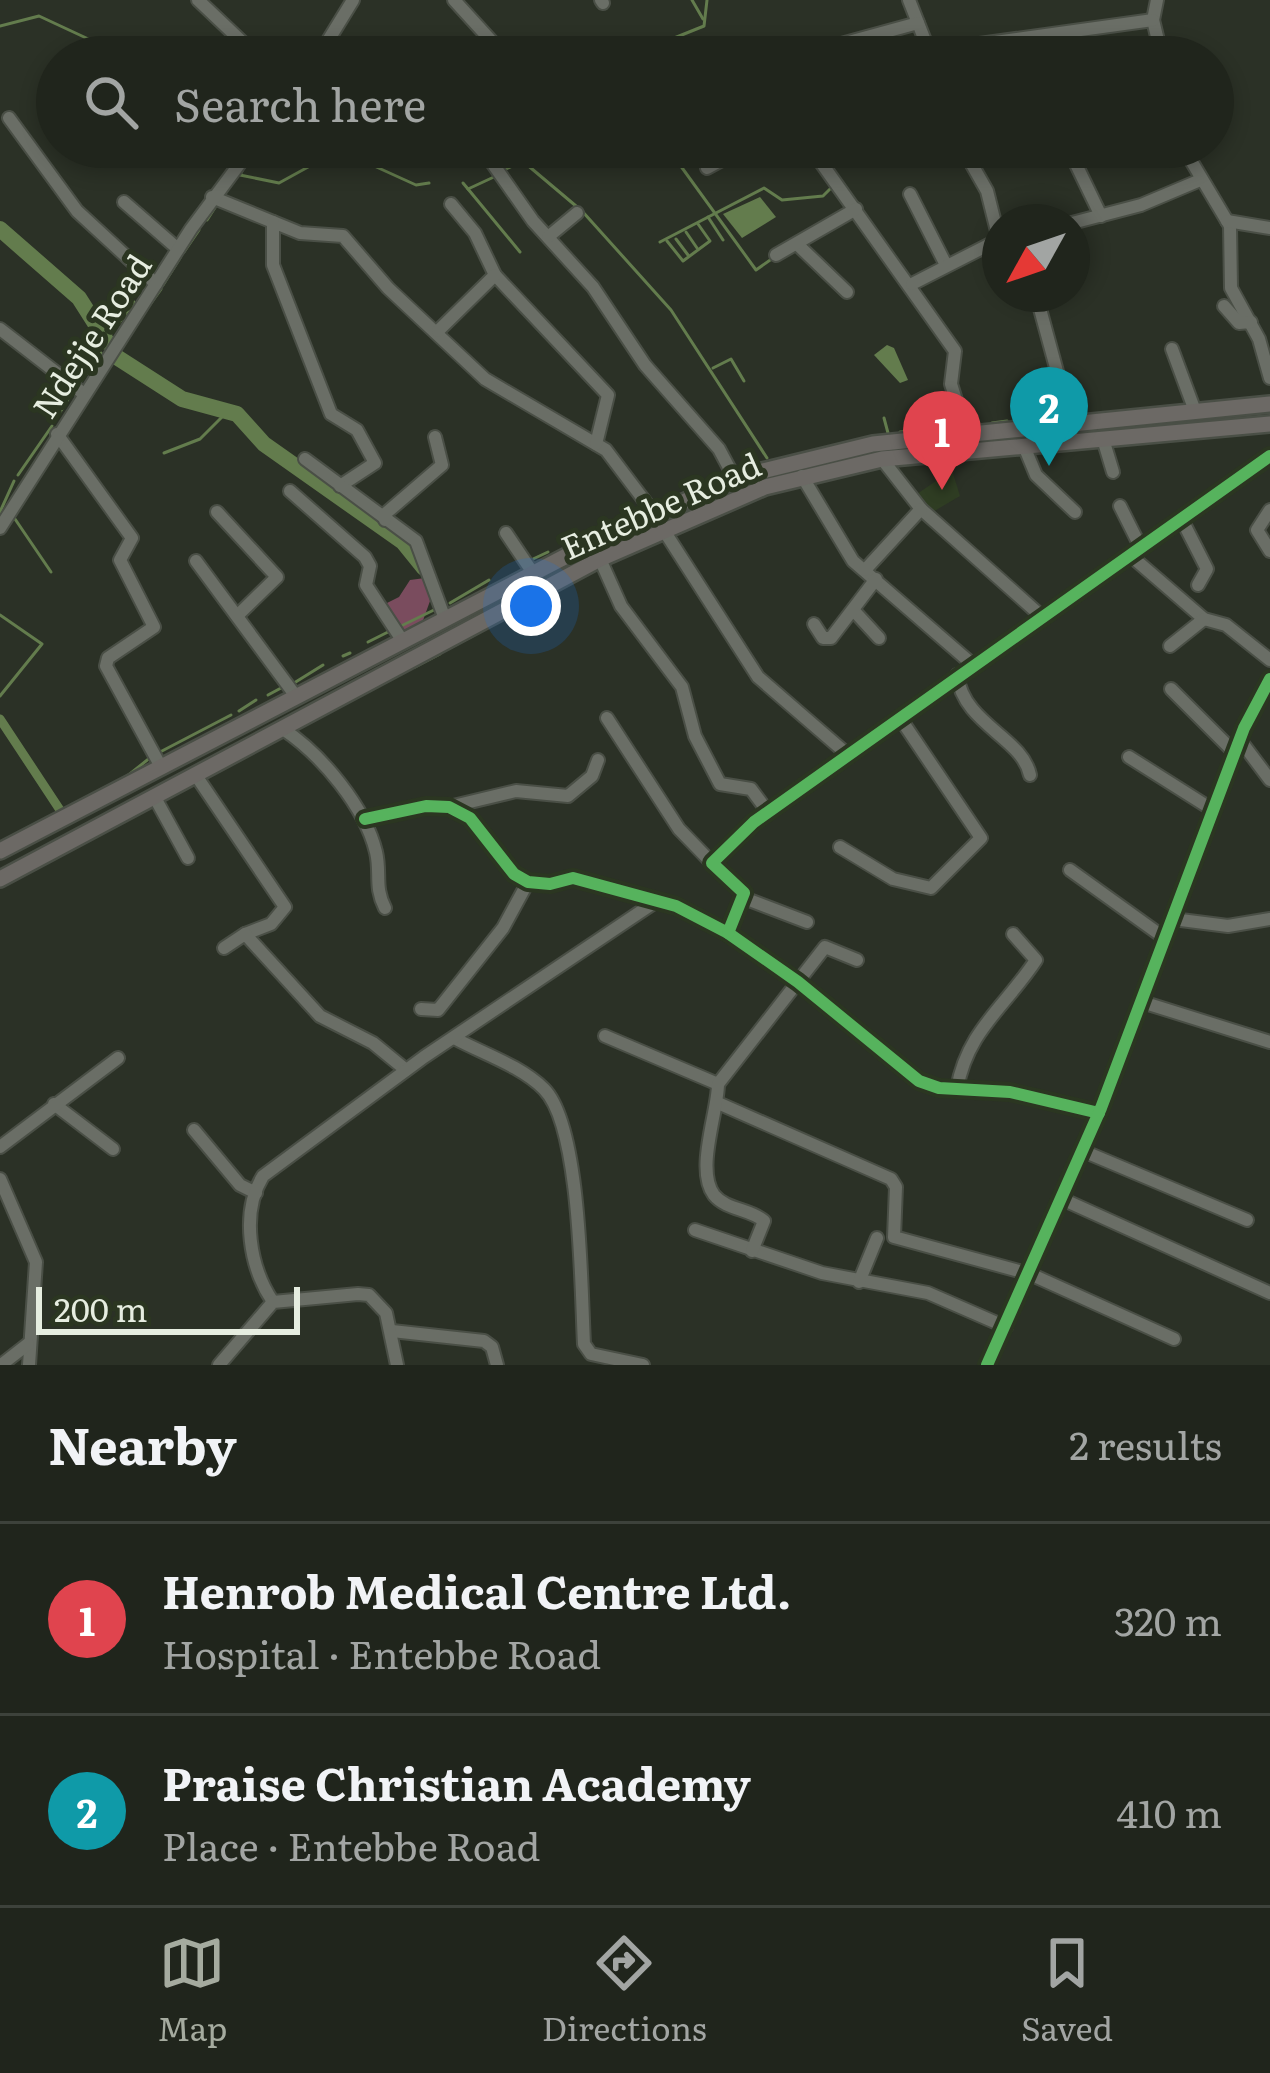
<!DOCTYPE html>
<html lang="en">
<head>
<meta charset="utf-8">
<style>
  :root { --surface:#20251c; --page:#282d25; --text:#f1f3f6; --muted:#a2a5a3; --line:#3d423b; --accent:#a5ab9f }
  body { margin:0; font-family:Literata,serif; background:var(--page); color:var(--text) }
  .compass { position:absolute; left:982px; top:204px; width:108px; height:108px; border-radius:50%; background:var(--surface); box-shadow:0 6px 18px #0003; rotate:230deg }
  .scale { position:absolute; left:36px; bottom:30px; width:264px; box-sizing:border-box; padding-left:12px; border:6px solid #e6ede0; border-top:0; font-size:33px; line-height:42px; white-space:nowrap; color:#e6ede0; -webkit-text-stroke:9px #2b3621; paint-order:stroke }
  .you { position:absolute; left:531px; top:606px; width:42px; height:42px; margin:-30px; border:9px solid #fff; border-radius:50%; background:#1a73e8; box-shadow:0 0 0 18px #1a73e833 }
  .badge { display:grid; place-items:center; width:78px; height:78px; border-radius:50%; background:var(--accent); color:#fff; font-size:39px; font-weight:700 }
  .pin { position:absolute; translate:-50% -99px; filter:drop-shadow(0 3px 6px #0008) }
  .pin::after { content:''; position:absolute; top:63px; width:42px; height:36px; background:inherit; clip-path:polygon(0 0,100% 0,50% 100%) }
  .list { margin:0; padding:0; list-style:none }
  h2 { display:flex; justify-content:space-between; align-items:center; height:156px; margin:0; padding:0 48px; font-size:51px }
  h2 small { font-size:39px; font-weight:400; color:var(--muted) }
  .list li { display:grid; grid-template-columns:78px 1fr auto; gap:36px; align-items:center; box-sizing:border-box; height:192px; padding:0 48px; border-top:3px solid var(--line) }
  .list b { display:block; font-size:45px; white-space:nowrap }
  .list p { margin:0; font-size:39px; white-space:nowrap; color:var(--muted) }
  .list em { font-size:39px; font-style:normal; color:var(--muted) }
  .icon { flex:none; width:66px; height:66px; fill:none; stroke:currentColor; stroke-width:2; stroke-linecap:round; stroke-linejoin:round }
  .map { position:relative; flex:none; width:1270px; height:1365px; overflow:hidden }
  .search { position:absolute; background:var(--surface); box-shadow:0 6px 18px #0003; left:36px; right:36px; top:36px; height:132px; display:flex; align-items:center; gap:30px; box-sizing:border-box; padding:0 42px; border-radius:66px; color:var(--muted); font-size:45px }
  .sheet { height:540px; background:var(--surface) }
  nav { display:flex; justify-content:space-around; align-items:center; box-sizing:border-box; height:168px; border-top:3px solid var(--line); background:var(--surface); font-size:33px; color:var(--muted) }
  nav a { display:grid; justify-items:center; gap:6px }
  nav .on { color:var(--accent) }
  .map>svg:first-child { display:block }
  .built { fill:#2f3d23 }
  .forest { fill:#7a4c5e }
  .water { fill:#637c4d }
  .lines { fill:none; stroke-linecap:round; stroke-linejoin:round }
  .stream { stroke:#637c4d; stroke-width:3 }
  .canal { stroke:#637c4d; stroke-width:9 }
  .river { stroke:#637c4d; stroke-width:16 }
  .minor-casing { stroke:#4a4f46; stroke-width:16 }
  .major-casing { stroke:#4a4f46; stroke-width:20 }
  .minor { stroke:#6a6e66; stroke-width:12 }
  .major { stroke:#6c6965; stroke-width:15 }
  .cycleway-casing { stroke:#2b3621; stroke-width:20 }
  .cycleway { stroke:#56b35d; stroke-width:12 }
  .labels { text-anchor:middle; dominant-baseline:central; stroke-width:10; stroke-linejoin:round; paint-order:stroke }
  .street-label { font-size:33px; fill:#e6ede0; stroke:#2b3621 }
</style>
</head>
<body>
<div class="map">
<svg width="1270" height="1365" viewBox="0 0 1270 1365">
  <rect width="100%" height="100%" fill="#2b3126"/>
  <path class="built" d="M952,470L960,496L931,513L917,494Z"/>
  <path class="forest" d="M425,578L430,601L421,626L398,637L383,605L399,597L410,580Z"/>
  <g class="water">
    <path d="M760,197L776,217L742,238L723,214Z"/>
    <path d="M887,345L894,348L908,380L900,383L874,355Z"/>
  </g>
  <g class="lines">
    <g class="stream">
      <path d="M692,0L703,19"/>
      <path d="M0,26L39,16L127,57"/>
      <path d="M627,57L704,26L707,0"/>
      <path d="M227,147L230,162"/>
      <path d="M667,147L756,270L773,258"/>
      <path d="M259,150L262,147"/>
      <path d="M519,158L576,206"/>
      <path d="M504,170L549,148L574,161L580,157L579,147"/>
      <path d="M242,171L240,175L279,183L339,150L416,185L429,183"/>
      <path d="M463,183L468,189L496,176"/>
      <path d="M468,189L520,252"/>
      <path d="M582,211L671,310L767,458"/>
      <path d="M708,217L723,240"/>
      <path d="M207,220L216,206"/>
      <path d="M686,232L697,248"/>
      <path d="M676,239L688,255"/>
      <path d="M667,241L683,261L710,241L698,224"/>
      <path d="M660,242L764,188L782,200L823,196L832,187"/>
      <path d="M184,252L199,230"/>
      <path d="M163,285L180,258"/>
      <path d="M148,307L161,289"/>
      <path d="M110,335L134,302"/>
      <path d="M96,359L101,353"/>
      <path d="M713,368L731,359L744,381"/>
      <path d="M80,382L94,363"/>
      <path d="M57,417L72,393"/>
      <path d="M884,418L888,433"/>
      <path d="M1014,421L1045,418"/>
      <path d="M992,423L1007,421"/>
      <path d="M922,430L949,427"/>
      <path d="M900,432L909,431"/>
      <path d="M164,453L200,439L228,411"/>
      <path d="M18,475L52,426"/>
      <path d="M0,512L14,481"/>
      <path d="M15,519L51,572"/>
      <path d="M533,559L548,552"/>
      <path d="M450,603L489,580"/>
      <path d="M0,615L42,644L0,696"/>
      <path d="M401,626L436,609"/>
      <path d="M368,642L388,632"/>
      <path d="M450,648L480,632"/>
      <path d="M343,656L350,653"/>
      <path d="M415,667L440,654"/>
      <path d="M294,683L323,665"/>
      <path d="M268,695L281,688"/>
      <path d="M239,711L256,700"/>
      <path d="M160,752L231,715"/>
      <path d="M126,777L151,757"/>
    </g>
    <path class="canal" d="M0,719L62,813"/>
    <g class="river">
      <path d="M0,229L79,298L107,342"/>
      <path d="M115,356L182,399L237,414L264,444L403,542L424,568"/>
    </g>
    <defs>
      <g id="minor">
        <path d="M198,0L258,57"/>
        <path d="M454,0L506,57"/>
        <path d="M601,0L603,3"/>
        <path d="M909,0L931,56"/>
        <path d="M1157,0L1153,20L1162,57"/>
        <path d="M929,51L1153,20"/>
        <path d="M318,57L353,0"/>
        <path d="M467,57L496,44"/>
        <path d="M751,57L834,46L918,23"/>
        <path d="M9,118L77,211L156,284"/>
        <path d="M481,147L533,221L593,287L645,365L719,449L735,479"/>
        <path d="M810,147L955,351L951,384L966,432"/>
        <path d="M962,147L987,191L999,239"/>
        <path d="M1183,147L1230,226L1231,288L1259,339L1270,378"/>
        <path d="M1074,160L1101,216"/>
        <path d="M707,168L746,147"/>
        <path d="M910,194L945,263"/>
        <path d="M212,197L300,233L343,236L388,288L485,379L606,450L653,512"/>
        <path d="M124,202L178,249"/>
        <path d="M451,204L475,233L495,275L608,395L596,444"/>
        <path d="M1227,221L1270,228"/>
        <path d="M273,222V265L331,414L357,430L375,463L340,486"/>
        <path d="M1072,223L1141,205L1198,181"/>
        <path d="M548,237L577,213"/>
        <path d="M798,245L847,292"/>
        <path d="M776,255L856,209"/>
        <path d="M912,284L1000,239"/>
        <path d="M1036,294L1071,423"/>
        <path d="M1224,306L1239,323L1251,322"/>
        <path d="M0,329L84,394"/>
        <path d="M438,331L495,275"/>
        <path d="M1172,349L1195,411"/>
        <path d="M57,434L132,538L120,560L154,627L108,658L106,666L160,765"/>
        <path d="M1103,439L1113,472"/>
        <path d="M1024,446L1036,475L1075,512"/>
        <path d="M305,459L416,541L445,619"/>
        <path d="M882,459L921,509L1040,615"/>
        <path d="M802,476L853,561L972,664"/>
        <path d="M290,491L365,557L370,566L366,585L402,640"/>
        <path d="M1120,506L1141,548"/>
        <path d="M1270,510L1257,530L1270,551"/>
        <path d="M217,512L277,577L237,616"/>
        <path d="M1181,518L1207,569L1198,585"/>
        <path d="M385,520V514L442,465L435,437"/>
        <path d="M0,528L191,229L252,147"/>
        <path d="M663,529L758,677L847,754"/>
        <path d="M506,533L533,573"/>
        <path d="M1131,556L1204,619L1226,625L1270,660"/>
        <path d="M600,559L621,606L682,687L695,736L720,784L751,789L768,812"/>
        <path d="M196,561L295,695"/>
        <path d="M865,570L921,509"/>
        <path d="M855,612L879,638"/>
        <path d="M814,624L823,638H831L876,579"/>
        <path d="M1170,646L1204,619"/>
        <path d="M957,675C964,725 1022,737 1030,775"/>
        <path d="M1171,689L1235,753"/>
        <path d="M607,718L679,829L712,863"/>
        <path d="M283,729C322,755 365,807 376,852C381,873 374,887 385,908"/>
        <path d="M1240,740L1270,780"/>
        <path d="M1129,757L1213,810"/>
        <path d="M195,774L285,907L271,924L245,934"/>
        <path d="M154,796L188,858"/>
        <path d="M449,807L516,791L568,796L592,776L598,760"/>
        <path d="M365,819L426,806L449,807L470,818L514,874L528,882L550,884L573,878L676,906L728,933L798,982L919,1081L939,1088L1010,1092L1099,1113"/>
        <path d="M840,847L893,879L931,888L981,838L900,718"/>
        <path d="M1070,870L1166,939"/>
        <path d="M744,898L807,922"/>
        <path d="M1173,919L1228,926L1270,919"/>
        <path d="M728,933L744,893L712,863L754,822L1270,456"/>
        <path d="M224,948L245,934L320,1016L373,1043L406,1070"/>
        <path d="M1142,1002L1270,1042"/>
        <path d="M421,1009L438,1010L503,928L528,882"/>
        <path d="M605,1036L718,1084"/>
        <path d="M456,1039C484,1054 521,1066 544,1089C581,1126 581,1289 584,1344L591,1354L643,1365"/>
        <path d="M957,1089C967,1031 1005,1007 1036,960L1013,934"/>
        <path d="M718,1103L891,1179L896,1187L894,1237L1030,1274L1174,1339"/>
        <path d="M54,1104L113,1149"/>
        <path d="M194,1130L240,1185L256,1193"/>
        <path d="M0,1147L118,1058"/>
        <path d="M1083,1151L1247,1220"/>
        <path d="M0,1179L36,1262L29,1365"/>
        <path d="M1062,1199L1270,1293"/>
        <path d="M695,1230L822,1273L928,1293L1006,1327"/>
        <path d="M752,1251L764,1221C751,1209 726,1210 714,1195C695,1170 718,1112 718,1084L825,947L857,960"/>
        <path d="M859,1282L877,1238"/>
        <path d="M273,1302C250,1268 240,1213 263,1176L424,1057L658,900"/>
        <path d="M392,1331L484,1341L492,1347L497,1365"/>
        <path d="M1,1365L28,1344"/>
        <path d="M219,1365L273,1302L358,1294L369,1295L386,1313L397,1365"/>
        <path d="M987,1365L1101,1108L1244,728L1270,679"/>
      </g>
      <g id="major">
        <path d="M0,851L578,550L738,477L873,444L1270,404"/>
        <path d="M0,879L600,559L765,487L882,459L1270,424"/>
      </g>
    </defs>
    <use href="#minor" class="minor-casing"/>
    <use href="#major" class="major-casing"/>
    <use href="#minor" class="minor"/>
    <use href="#major" class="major"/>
    <defs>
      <g id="cycleway">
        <path d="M365,819L426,806L449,807L470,818L514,874L528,882L550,884L573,878L676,906L728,933L798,982L919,1081L939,1088L1010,1092L1099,1113"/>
        <path d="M728,933L744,893L712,863L754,822L1270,456"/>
        <path d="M987,1365L1101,1108L1244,728L1270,679"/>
      </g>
    </defs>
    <use href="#cycleway" class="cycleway-casing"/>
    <use href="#cycleway" class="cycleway"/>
  </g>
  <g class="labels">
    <g class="street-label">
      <text transform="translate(90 335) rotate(-57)">Ndejje Road</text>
      <text transform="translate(660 504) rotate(-24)">Entebbe Road</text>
    </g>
  </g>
</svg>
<svg class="compass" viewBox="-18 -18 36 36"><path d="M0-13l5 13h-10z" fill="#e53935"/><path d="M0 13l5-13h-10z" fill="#a2a5a3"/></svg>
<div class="scale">200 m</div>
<div class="you"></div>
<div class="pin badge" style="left:942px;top:490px;background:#e0444e">1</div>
<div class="pin badge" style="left:1049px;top:466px;background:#0f9aa8">2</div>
<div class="search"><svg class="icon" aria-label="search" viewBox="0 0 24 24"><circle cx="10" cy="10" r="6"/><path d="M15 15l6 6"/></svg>Search here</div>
</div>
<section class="sheet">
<h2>Nearby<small>2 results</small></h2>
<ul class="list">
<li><span class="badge" style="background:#e0444e">1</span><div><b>Henrob Medical Centre Ltd.</b><p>Hospital · Entebbe Road</p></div><em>320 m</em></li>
<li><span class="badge" style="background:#0f9aa8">2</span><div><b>Praise Christian Academy</b><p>Place · Entebbe Road</p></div><em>410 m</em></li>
</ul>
</section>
<nav>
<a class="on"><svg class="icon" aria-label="map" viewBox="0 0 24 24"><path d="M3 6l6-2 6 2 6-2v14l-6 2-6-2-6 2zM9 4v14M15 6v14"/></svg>Map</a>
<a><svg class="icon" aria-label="directions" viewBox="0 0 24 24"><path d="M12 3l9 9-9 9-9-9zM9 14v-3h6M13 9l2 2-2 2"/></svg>Directions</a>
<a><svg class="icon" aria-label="saved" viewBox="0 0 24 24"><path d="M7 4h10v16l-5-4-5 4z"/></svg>Saved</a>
</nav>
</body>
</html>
